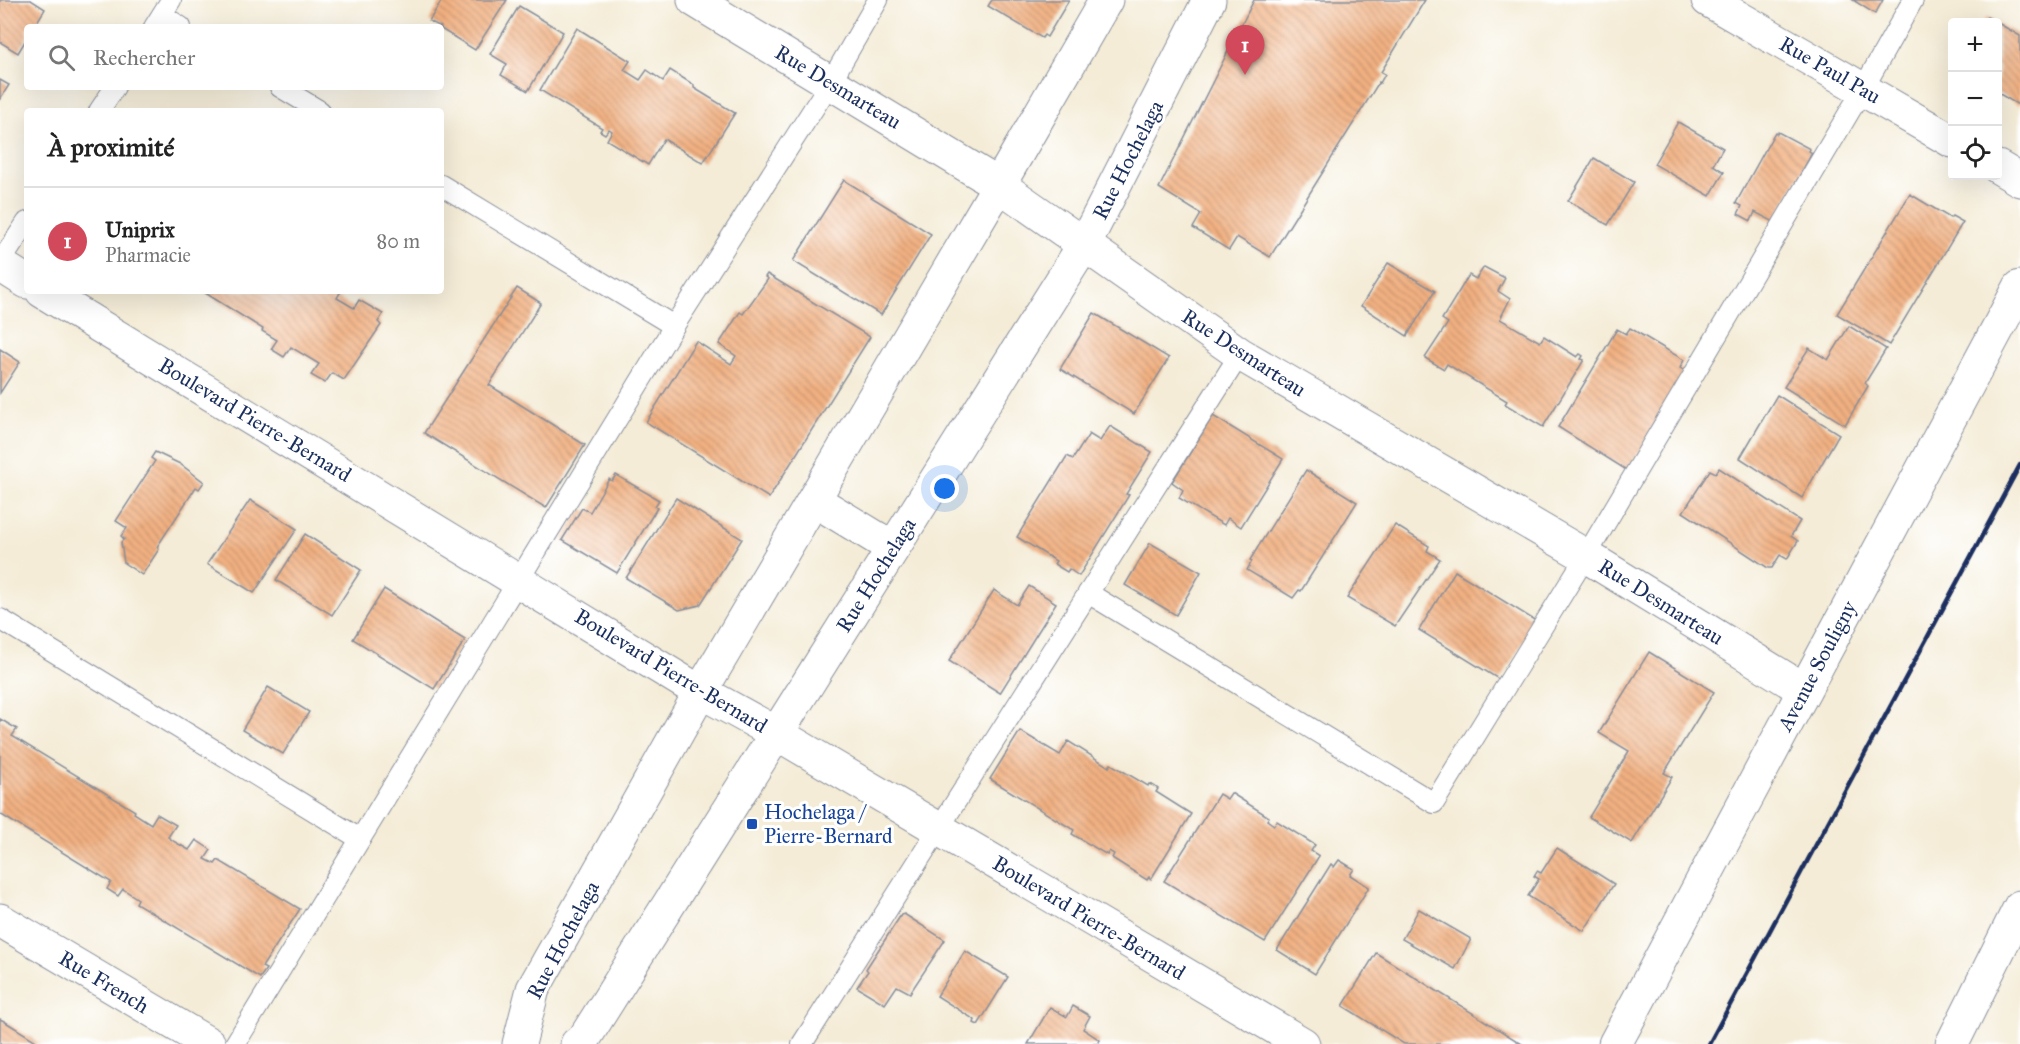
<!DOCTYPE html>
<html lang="fr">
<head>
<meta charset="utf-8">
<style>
  :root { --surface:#fff; --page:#f6f6f6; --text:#222; --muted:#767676; --line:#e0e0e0; --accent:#d1495b }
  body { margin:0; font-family:"IM FELL Great Primer",serif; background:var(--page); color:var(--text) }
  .controls { position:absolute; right:18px; top:18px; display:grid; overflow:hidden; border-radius:6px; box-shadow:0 6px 24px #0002 }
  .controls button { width:54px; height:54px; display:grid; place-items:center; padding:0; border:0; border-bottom:2px solid var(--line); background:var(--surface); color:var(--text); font:30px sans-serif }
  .you { position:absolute; left:945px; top:489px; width:21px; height:21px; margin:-15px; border:4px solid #fff; border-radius:50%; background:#1a73e8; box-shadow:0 0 0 9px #1a73e833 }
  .badge { display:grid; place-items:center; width:39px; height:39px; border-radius:50%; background:var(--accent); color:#fff; font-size:20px; font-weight:700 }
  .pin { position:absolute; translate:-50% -50px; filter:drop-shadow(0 2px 3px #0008) }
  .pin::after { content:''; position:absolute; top:32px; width:21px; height:18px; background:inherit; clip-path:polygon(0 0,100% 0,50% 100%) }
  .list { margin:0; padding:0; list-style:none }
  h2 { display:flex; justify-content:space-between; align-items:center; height:78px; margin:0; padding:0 24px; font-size:26px }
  h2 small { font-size:20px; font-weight:400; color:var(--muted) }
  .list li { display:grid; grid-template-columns:39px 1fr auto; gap:18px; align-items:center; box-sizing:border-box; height:108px; padding:0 24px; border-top:2px solid var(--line) }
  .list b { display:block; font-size:22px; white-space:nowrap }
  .list p { margin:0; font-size:20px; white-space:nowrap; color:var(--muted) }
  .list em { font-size:20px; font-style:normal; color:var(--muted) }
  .icon { flex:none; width:33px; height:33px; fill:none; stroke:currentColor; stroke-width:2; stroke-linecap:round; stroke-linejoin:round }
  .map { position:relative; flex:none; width:2020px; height:1044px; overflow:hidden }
  .search { position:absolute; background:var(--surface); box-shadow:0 6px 24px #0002; left:24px; top:24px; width:420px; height:66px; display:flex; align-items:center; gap:15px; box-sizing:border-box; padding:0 21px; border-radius:6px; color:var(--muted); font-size:22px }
  .panel { position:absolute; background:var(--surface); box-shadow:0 6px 24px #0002; left:24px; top:108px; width:420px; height:186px; border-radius:6px }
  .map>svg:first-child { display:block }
  .building { fill:url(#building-back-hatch) }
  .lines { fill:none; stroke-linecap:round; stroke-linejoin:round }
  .service-casing { stroke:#888e9a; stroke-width:22 }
  .minor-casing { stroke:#888e9a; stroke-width:35 }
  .secondary-casing { stroke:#888e9a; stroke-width:35 }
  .service { stroke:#fff; stroke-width:20 }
  .minor { stroke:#fff; stroke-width:33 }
  .secondary { stroke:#fff; stroke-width:33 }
  .rail { stroke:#1b2f5e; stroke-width:4.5 }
  .transit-dot { fill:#1a4fb4; stroke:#fff; stroke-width:2 }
  .labels { text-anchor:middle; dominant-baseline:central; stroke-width:6; stroke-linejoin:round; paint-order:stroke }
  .street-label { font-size:21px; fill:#1b2f5e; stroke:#fff }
  .transit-label { font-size:21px; fill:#164399; stroke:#fff; text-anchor:start }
</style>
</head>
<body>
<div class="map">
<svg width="2020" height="1044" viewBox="0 0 2020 1044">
  <defs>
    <pattern id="building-back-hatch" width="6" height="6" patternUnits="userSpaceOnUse" patternTransform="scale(1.5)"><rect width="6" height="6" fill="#f2b181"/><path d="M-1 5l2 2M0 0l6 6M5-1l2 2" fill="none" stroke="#c3906d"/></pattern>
  </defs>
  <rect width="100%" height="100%" fill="#fff"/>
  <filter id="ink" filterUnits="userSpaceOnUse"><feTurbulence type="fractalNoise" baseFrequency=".0167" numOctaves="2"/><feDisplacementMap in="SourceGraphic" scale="12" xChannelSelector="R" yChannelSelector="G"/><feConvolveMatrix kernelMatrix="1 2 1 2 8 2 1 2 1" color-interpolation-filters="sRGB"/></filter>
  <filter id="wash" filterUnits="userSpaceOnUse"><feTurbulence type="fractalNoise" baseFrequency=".008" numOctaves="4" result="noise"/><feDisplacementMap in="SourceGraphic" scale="24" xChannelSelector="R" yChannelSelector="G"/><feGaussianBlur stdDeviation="1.35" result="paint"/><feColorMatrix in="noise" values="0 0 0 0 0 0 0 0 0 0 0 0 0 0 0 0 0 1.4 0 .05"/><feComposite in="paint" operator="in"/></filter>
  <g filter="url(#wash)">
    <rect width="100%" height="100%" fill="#f4ecd7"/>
    <g id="blocks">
      <g class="building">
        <path d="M0,0H31L45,9L34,27H27V38L18,53L0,42Z"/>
        <path d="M442,0H507L475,50L441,29V27L429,21Z"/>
        <path d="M992,0H1069L1047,37L1044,35L1042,38L988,6Z"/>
        <path d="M1254,0H1425L1381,72L1385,74L1380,83L1379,82L1270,257L1237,237L1229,250L1193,228L1201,214L1159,188Z"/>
        <path d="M1853,0H1883L1875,14Z"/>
        <path d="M519,6L563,32L528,91L501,75L507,64L490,54Z"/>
        <path d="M1987,17L1997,22H1983Z"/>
        <path d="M1998,23L2020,36V106L1998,93Z"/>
        <path d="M577,28L630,61L624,70L640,80L647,70L663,81L670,70L694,85V88L735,113L703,163L664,139L648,165L607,140L612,131L609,129L605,134L600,131L602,128L540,90Z"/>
        <path d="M0,80L9,85L0,99Z"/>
        <path d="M1678,122L1723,148L1713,165L1724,172L1710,196L1654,164Z"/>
        <path d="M1775,132L1777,134L1778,132L1810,149L1809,151L1812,153L1774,222L1755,212L1751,221L1738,214L1742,206L1736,203Z"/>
        <path d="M1594,158L1634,182L1608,225L1568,201Z"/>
        <path d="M844,180L931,234L881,315L793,261Z"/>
        <path d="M1910,194L1950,218L1952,216L1963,222L1889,345L1837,314Z"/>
        <path d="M1388,263L1435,291L1407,336L1361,306Z"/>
        <path d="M1484,267L1505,278L1498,291L1510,299L1500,319L1540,342L1544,336L1577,357L1580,354L1583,356L1581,359L1584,360L1543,427L1505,404L1507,401L1447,364L1444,369L1425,358L1448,323L1442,319L1469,275L1476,279Z"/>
        <path d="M767,274L870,337L769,498L646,422L696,341L731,364L736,356L719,344L740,312L743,314L768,279L765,277Z"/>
        <path d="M517,288L541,303L489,385L585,445L546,508L424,433Z"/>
        <path d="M202,291H341L337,298L354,308L359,300L383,314L378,322L381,325L344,380L332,373L325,383L311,375L319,364L291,347L284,357L271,349L277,340L262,331L263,329Z"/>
        <path d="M1094,313L1169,358L1134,414L1060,369Z"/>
        <path d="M1849,326L1886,349L1865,383L1868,386L1845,425L1784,387L1809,348L1828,360Z"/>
        <path d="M1630,328L1684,360L1680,368L1688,373L1628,471L1558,427L1617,329L1626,334Z"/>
        <path d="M0,349L20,362L0,393Z"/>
        <path d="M1777,395L1839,434L1802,498L1740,458Z"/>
        <path d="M1213,416L1283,459L1241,527L1228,518L1224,525L1179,498L1183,490L1172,482Z"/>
        <path d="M1110,426L1152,452L1126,494L1129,495L1079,576L1069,569L1067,572L1054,564L1056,561L1017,537L1067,456L1073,459L1089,434L1100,441Z"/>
        <path d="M155,452L180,464L204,482L199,489L196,487L157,547L159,549L142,575L124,563L121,542L124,539L121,536L127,528L116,521L155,461L151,458Z"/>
        <path d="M1719,468L1800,521L1791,536L1798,541L1787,559L1780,555L1772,568H1768L1683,512L1710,470L1716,473Z"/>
        <path d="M1306,470L1357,502L1301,591L1299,590L1293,598L1247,570L1252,561L1250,560Z"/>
        <path d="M616,475L659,500L655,506L657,508L617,573L562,540L582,508L590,512L609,479L612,481Z"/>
        <path d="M676,498L742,539L700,605L679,610L626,578Z"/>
        <path d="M250,500L297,529L254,593L207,564Z"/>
        <path d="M1395,525L1429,546L1427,551L1440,559L1395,626L1347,598Z"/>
        <path d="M305,534L361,570L332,615L276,580Z"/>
        <path d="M1150,543L1201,572L1176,615L1125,585Z"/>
        <path d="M1455,571L1536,621L1500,680L1419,630Z"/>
        <path d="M1029,586L1056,603L1000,693L949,661L994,590L1017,605Z"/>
        <path d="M384,589L465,640L434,689L353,639Z"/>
        <path d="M1649,652L1714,692L1664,773L1672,777L1632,843L1589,817L1629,751L1599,733Z"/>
        <path d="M268,687L309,712L283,754L242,730Z"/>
        <path d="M0,719L17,729L12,736L135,811L134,813L151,824L157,814L176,825L168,837L175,842L189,850L196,840L211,850L205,859L215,864L218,860L300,909L262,967L266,969L260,978L136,903L138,899L123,889L118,896L107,889L111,882L0,814Z"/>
        <path d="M1020,731L1060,755L1068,741L1109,767L1111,764L1148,786L1149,784L1154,786L1158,789L1156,792L1191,814L1151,879L1149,877L1147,880L1112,858L1114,854L1109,851L1107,855L1072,834L1074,830L990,779Z"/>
        <path d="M1231,793L1269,817L1267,820L1271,823L1274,825L1277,821L1315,845L1311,851L1319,856L1265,942L1164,881L1219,794L1227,799Z"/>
        <path d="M1557,848L1614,884L1584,931L1528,896L1539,879L1534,876L1537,871L1541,873Z"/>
        <path d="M1339,860L1354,869L1350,875L1369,887L1315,974L1277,950L1331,864L1334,867Z"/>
        <path d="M1419,909L1471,939L1455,969L1402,939Z"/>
        <path d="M904,914L945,940L910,993L897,986L885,1004L857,987L868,971L866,969L901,915Z"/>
        <path d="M965,951L1008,977L978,1025L974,1023L975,1020L937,996Z"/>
        <path d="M1376,953L1522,1044H1404L1343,1006Z"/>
        <path d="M1073,1006L1090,1016L1083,1029L1100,1040L1098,1044H1028L1050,1007L1067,1017Z"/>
        <path d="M0,1019L4,1021L41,1044H0Z"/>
      </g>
    </g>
  </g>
  <g filter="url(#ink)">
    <use href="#blocks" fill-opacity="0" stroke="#888e9a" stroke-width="1.5"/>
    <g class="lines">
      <defs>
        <g id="service">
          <path d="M162,15L181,27"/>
          <path d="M154,27L171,0"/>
          <path d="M280,87L320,111"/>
          <path d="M99,111L115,87"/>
          <path d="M441,185L674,326"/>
          <path d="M0,263L27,222"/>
          <path d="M1088,593L1434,803L1586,556L1863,89L1913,0"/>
          <path d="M0,619L360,839"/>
          <path d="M235,1044L674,326L830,83L878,0"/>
          <path d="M802,1044L1240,354"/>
        </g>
        <g id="minor">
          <path d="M694,0L999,185L1240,354L1586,556L1804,690"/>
          <path d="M1708,0L1952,141"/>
          <path d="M1998,167L2020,180"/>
          <path d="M0,265L27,282"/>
          <path d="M42,291L687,684L776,733L1303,1044"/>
          <path d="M0,920L209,1044"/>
          <path d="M1615,1044L2020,287"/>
          <path d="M1952,1044L2020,907"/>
        </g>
        <g id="secondary">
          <path d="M814,500L893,548"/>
          <path d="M519,1044L533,989L701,691L999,185L1106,0"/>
          <path d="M577,1044L584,1039L1084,245L1209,0"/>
        </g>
      </defs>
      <use href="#service" class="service-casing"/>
      <use href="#minor" class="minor-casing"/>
      <use href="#secondary" class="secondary-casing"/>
      <use href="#service" class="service"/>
      <use href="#minor" class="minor"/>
      <use href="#secondary" class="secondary"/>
      <path class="rail" d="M1709,1044L2020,465"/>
    </g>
  </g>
  <rect class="transit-dot" x="746" y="818" width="12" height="12" rx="3"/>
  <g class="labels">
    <g class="street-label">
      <text transform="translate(1830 70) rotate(30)">Rue Paul Pau</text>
      <text transform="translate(838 87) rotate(31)">Rue Desmarteau</text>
      <text transform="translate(1128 160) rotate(-63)">Rue Hochelaga</text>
      <text transform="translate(1244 353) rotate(33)">Rue Desmarteau</text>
      <text transform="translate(255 420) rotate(31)">Boulevard Pierre-Bernard</text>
      <text transform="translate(876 575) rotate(-58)">Rue Hochelaga</text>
      <text transform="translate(1661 602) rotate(32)">Rue Desmarteau</text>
      <text transform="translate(1817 666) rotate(-62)">Avenue Souligny</text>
      <text transform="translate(671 671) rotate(31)">Boulevard Pierre-Bernard</text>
      <text transform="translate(1089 918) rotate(31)">Boulevard Pierre-Bernard</text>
      <text transform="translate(563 940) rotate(-62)">Rue Hochelaga</text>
      <text transform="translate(104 982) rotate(31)">Rue French</text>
    </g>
    <g class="transit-label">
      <text x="764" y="812">Hochelaga /<tspan x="764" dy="24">Pierre-Bernard</tspan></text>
    </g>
  </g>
</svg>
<div class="controls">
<button>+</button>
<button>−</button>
<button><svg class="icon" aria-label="locate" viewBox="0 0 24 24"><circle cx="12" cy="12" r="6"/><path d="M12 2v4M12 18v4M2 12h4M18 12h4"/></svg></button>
</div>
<div class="you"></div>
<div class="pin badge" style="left:1245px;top:75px">1</div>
<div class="search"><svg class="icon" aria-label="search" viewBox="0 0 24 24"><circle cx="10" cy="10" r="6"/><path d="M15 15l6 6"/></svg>Rechercher</div>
<section class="panel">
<h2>À proximité<small></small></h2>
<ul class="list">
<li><span class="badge">1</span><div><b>Uniprix</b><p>Pharmacie</p></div><em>80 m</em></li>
</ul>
</section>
</div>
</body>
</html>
